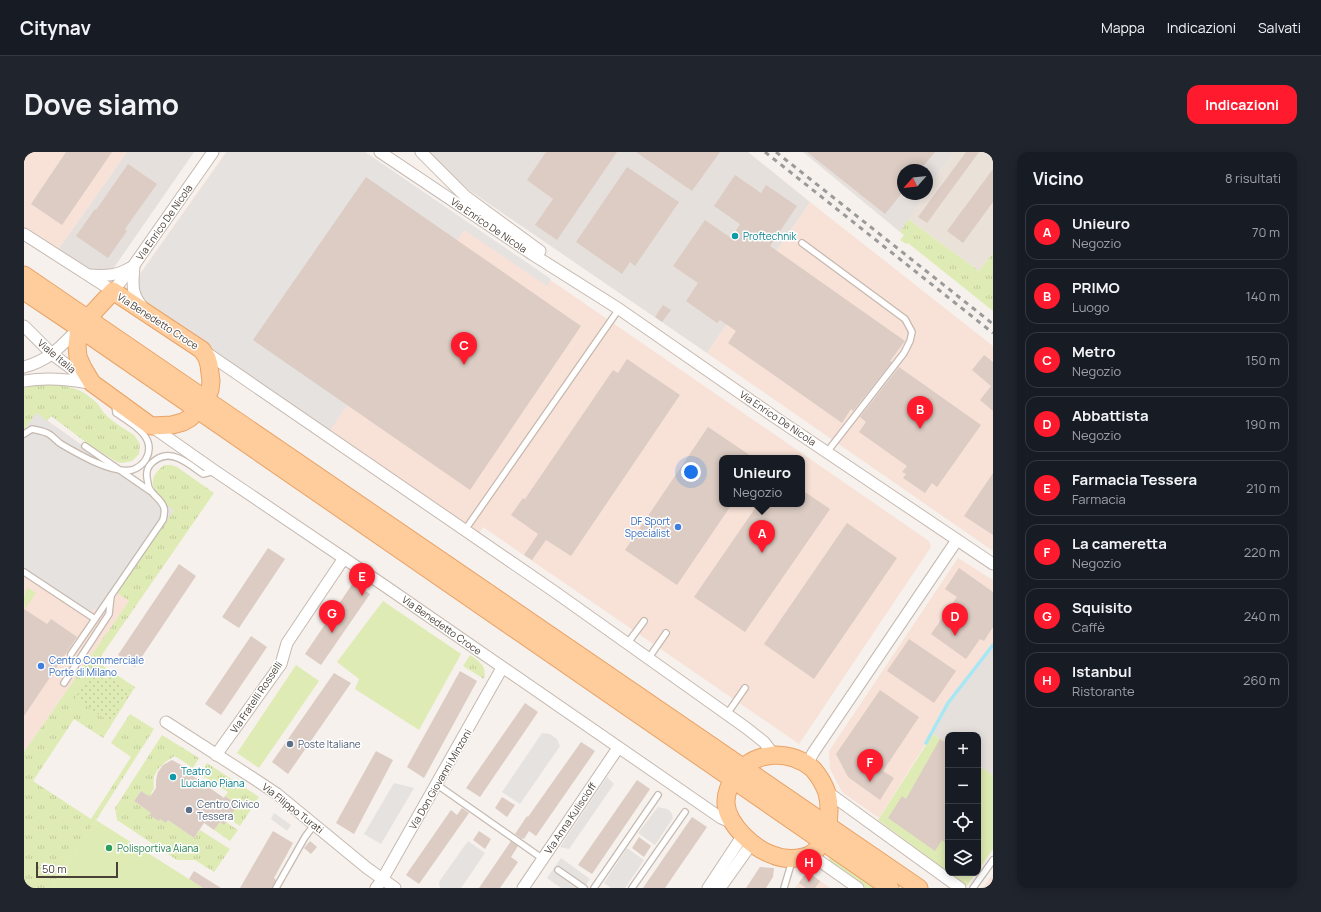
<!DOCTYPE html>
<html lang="it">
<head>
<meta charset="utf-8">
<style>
  :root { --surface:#171b24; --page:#20242c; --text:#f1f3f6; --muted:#9ea1a6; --line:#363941; --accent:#ff1a2d }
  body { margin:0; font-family:Manrope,sans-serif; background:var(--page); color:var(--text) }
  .controls { position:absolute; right:12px; bottom:12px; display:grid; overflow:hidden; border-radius:8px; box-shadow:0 2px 10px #0003 }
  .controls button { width:36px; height:36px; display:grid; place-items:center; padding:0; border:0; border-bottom:1px solid var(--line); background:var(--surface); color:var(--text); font:20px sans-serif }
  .compass { position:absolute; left:873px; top:12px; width:36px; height:36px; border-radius:50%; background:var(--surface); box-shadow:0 2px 10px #0003; rotate:243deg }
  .scale { position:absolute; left:12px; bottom:10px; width:82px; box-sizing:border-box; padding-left:4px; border:2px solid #4b4038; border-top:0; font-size:11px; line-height:14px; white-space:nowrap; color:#4b4038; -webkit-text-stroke:3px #fff; paint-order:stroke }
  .you { position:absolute; left:667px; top:320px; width:14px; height:14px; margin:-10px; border:3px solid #fff; border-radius:50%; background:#1a73e8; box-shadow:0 0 0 6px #1a73e833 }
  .badge { display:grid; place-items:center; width:26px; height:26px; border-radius:50%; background:var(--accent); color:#fff; font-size:13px; font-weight:700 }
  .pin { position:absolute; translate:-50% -33px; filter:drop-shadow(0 1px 2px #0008) }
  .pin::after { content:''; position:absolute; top:21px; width:14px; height:12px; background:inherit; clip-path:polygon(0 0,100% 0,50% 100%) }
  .popup { position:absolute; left:695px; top:303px; width:86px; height:52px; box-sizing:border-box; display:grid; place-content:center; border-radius:8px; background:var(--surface); filter:drop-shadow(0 1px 3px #0005); font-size:13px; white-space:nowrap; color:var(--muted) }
  .popup b { font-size:15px; color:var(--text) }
  .popup::after { content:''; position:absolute; left:50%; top:100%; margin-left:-8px; border:8px solid transparent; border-top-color:var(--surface) }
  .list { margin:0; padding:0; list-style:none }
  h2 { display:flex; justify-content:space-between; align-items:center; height:52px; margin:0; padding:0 16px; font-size:17px }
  h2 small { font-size:13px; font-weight:400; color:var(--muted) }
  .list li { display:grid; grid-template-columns:26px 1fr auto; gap:12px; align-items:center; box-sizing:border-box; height:56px; margin:0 8px 8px; padding:0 8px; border:1px solid var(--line); border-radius:12px }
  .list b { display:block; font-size:15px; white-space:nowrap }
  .list p { margin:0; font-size:13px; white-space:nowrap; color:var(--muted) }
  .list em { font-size:13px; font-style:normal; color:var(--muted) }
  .icon { flex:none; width:22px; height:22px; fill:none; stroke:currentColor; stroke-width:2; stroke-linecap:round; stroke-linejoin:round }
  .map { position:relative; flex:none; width:969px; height:736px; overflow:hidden; border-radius:12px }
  header { display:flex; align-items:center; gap:24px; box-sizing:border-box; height:56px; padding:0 20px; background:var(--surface); border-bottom:1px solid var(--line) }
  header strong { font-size:19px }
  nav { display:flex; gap:22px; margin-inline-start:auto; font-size:14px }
  .intro { display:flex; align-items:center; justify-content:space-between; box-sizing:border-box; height:96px; padding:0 24px }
  h1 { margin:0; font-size:28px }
  .button { padding:10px 18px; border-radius:12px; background:var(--accent); color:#fff; font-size:14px; font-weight:700 }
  main { display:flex; gap:24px; padding:0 24px }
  aside { flex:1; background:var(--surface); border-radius:12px; box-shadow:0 2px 10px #0003 }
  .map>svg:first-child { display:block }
  .residential { fill:#eae1d9 }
  .commercial { fill:#f8e2d7; fill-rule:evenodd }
  .industrial { fill:#e6e0dd }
  .grass { fill:url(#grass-tufts) }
  .park { fill:url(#park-dots) }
  .garden { fill:#dfebb4 }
  .parking { fill:#e5e2e0 }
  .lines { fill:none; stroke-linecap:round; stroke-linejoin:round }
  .stream { stroke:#a7e6f4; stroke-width:3.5 }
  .building { fill:#dcccc3 }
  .lane-casing { stroke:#c6b9b0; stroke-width:8 }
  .street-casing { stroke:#c6b9b0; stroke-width:13 }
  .primary-casing { stroke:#e9a367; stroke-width:19 }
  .lane { stroke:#fff; stroke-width:5.5 }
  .street { stroke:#fff; stroke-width:11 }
  .primary { stroke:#ffcc9c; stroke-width:17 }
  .rail { stroke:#9a9a9a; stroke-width:3; stroke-dasharray:5 5; stroke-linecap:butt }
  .culture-dot { fill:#0f9aa8; stroke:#fff; stroke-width:1.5 }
  .shop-dot { fill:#3f7fe0; stroke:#fff; stroke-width:1.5 }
  .service-dot { fill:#5c6f8a; stroke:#fff; stroke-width:1.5 }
  .leisure-dot { fill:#2e9e5b; stroke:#fff; stroke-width:1.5 }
  .labels { text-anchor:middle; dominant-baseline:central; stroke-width:3; stroke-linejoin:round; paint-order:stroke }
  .street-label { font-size:10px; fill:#4b4038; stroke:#fff }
  .culture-label { font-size:10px; fill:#0d838f; stroke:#fff; text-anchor:start }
  .shop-label { font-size:10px; fill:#366cbe; stroke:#fff; text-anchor:end }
  .service-label { font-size:10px; fill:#4e5e75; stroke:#fff; text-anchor:start }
  .leisure-label { font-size:10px; fill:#27864d; stroke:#fff; text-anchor:start }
</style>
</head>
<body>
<header>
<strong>Citynav</strong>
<nav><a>Mappa</a><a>Indicazioni</a><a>Salvati</a></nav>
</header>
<div class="intro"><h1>Dove siamo</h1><a class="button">Indicazioni</a></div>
<main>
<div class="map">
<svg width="969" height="736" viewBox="0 0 969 736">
  <defs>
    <pattern id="grass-tufts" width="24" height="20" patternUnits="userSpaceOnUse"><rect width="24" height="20" fill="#dfebb4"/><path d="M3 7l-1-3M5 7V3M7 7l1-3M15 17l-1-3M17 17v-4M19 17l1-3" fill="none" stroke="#c1cb9c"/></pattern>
    <pattern id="park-dots" width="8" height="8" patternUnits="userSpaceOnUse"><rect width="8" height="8" fill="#dfebb4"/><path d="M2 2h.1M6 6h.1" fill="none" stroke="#c1cb9c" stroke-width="1.8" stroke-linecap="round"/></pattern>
  </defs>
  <rect width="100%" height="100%" fill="#f6f1ec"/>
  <path class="residential" d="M929,0H969V101L955,119L884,67L901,42H903V39Z"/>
  <g class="commercial">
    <path d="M0,0H103L34,98L0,77Z"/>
    <path d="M202,0H341L905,389L907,395L775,592L459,375L454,383L117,150L110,137L115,123ZM698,306H778V352H698Z"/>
    <path d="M786,50L969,194V399L683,201Z"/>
    <path d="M0,252L150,358L92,440L105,449L0,600Z"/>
    <path d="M934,406L969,428V492L924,550L904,588L855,666L818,640L806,617L805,599Z"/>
    <path d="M783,719L806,736H771Z"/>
    <path d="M969,722V736H958L967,725Z"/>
  </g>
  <g class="industrial">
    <path d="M103,0H170L89,117H63L34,98Z"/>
    <path d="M401,0H724L786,50L683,201L439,34Z"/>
    <path d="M779,0H929L903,39V18H879V42H901L876,80Z"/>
    <path d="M969,494V623L954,613V583H924V592L909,582L925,551Z"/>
  </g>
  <g class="grass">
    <path d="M884,67L955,119L969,101V159L884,91L882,92L876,88L880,83L876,80Z"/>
    <path d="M20,232C42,233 57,235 73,251C76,254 77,258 80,261C87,269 101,277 110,283L116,292L115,302L108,309L98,311L93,310L67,294L27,264L20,273L6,270L0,278V236Z"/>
    <path d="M141,313H147L153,315L190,341L73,510L111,535L79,586L50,567L9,629L67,667L107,605L87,591L106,562L130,577L29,736H0V600L105,449L92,440L139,350C137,346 134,343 131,339C125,328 132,318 141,313Z"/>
    <path d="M446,503C456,510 463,514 460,527L439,514Z"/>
    <path d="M138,583L175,606L169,616L151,604C139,611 127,619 130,636L127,641L128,642L126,645L117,639L110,649L127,661L126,663L135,669L136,667L142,671L144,668L170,686L176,678L206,697L190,720L171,708H153L93,668L91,656Z"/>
    <path d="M183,611L235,645L216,674L204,666L214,653L201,644L204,640L176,622Z"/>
    <path d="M196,670H202L214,678L206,689L190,678Z"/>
    <path d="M807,703L860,736H842L808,712L805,707Z"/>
  </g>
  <path class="park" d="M72,515L107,539L86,570L51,546Z"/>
  <g class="garden">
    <path d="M3,435L12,441L1,457L0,446Z"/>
    <path d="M359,449L437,502L395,578L331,537L335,527L313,510Z"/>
    <path d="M272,513L295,529L235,616L213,601Z"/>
    <path d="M909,582L924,592V720L854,668Z"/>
    <path d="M954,613L969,623V697L954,719Z"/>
    <path d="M72,668L179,736H29Z"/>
    <path d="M925,721H952L943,734Z"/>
  </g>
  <g class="parking">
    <path d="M203,0H341L527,127L523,134L440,78L305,280L118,148L113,135L117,121Z"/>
    <path d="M12,261L150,358L79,461L71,456L67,461L62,464L0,423V278Z"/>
    <path d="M518,581L526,582L530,585L533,587L536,594L496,652L478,640Z"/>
    <path d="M583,625L590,632L545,697L536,695Z"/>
    <path d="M370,631L390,636L357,692L340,682Z"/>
    <path d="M634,655L643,657L647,660L649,666L631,693L614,681Z"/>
    <path d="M250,661L267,673L263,679L247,667Z"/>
    <path d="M444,689L461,701L437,736H416L415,730Z"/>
    <path d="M603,696L620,708L601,736H587L580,731Z"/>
    <path d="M537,706L566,727L560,736H537L523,726Z"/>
  </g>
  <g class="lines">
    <path class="stream" d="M902,591L924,551L969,493"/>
  </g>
  <g class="building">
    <path d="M42,0H88L38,73L7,52Z"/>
    <path d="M522,0H593L533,88L511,73L529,47L503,28Z"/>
    <path d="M612,0H696L668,39Z"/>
    <path d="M783,0H911L896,18H879V40L861,62Z"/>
    <path d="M942,0H955L903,71L894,65Z"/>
    <path d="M104,12L133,32L101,77L103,79L84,106L52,84L71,57L72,58Z"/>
    <path d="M603,15L655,50L611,114L606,110L598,122L552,90Z"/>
    <path d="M969,17V50L939,91L923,79Z"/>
    <path d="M711,23L737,41L742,33L773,54L746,94L881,189L866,209L868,210L829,259L827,257L818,271L704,191L712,179L696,168L693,171L662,149L674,131L649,114L681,68L707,86L716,72L690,54Z"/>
    <path d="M342,25L557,174L446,338L229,188Z"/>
    <path d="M639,153L647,158L638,170L631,165Z"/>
    <path d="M960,203L969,210V259L956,248L967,234L948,218Z"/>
    <path d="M603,207L656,243L547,404L522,388L508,408L500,403L514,382L487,363L499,346L501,347L589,218L594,221Z"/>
    <path d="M875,215L957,273L913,335L908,331L901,341L879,326L882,322L878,320L883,314L835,280L842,270L836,265Z"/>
    <path d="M684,275L730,306H698V352H708L653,433L601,398Z"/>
    <path d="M969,321V383L940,364Z"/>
    <path d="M778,338L806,357L721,480L670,445L734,352H778Z"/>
    <path d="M823,371L873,406L790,527L740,492Z"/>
    <path d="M244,396L261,407L215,476L198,465Z"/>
    <path d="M155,412L172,424L111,515L94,503Z"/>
    <path d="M935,416L969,440V475L960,489L956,487L942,507L907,482L933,445L921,437Z"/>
    <path d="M329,431L346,442L297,513L281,502Z"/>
    <path d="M0,457L23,472L27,467L53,485L0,564Z"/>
    <path d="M227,484L243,495L197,563L181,552Z"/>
    <path d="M885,487L932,519L910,551L863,519Z"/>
    <path d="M436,519L453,529L400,626L383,615Z"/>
    <path d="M310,521L327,531L264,622L248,610Z"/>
    <path d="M856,538L895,565L859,619L870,626L856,648L824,625L812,602Z"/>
    <path d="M501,551L514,560L456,645L442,636Z"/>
    <path d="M916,587L924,592V693L918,688L911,699L864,666L878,644L882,647Z"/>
    <path d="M557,590L571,599L512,684L505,679L500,687L499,686L498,687L491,682L503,664L504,665Z"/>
    <path d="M352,599L369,608L330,682L312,671Z"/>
    <path d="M148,608L161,615L166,619L165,621L200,646L201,644L214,653L200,673L196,670L190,678L180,671L170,686L144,668L142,671L136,667L135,669L125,663L127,661L110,649L117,639L126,645L132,636V628L134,620L139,613Z"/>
    <path d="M613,628L626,637L568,722L554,713Z"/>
    <path d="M478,645L491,653L483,665L471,656Z"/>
    <path d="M438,656L445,661L395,732L382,723L427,658L433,663Z"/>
    <path d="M668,665L683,675L641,736H619Z"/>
    <path d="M249,679L269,691L250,726L252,728L248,736H216Z"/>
    <path d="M455,679L467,687L461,697L449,688Z"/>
    <path d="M615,685L627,694L620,705L608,696Z"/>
    <path d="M286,689L293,695L287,702L280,696Z"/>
    <path d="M487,689L494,694L487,705L494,710L476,736H455Z"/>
    <path d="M736,715L750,716L749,725L742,736H722Z"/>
    <path d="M170,719L197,736H179L165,727Z"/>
    <path d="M783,719L796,729L791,736H782L775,731Z"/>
  </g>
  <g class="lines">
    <defs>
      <g id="lane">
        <path d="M778,91L881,167L888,180L886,189L880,201L803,300"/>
        <path d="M0,282L8,277C13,278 18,279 23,281C28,283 32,289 37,292C54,302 88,322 108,318C114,316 119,312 122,307C134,285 107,271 92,261L91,253"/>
        <path d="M61,294L126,339"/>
        <path d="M441,378L595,157"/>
        <path d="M0,420L71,467"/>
        <path d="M603,492L620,469"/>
        <path d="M47,502L139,368C140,364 141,359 140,356C138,348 131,345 127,339C125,337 124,334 124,331C121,320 123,313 133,307C149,297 166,313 179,322L191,319"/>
        <path d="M624,507L642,481"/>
        <path d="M40,531L85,462L87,444"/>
        <path d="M703,562L721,536"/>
        <path d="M412,632L519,707"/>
        <path d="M534,718L560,736"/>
        <path d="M252,736L281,685L290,673"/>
        <path d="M570,736L634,643"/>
        <path d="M608,736L661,660"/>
        <path d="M760,736L768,709"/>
        <path d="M949,736L969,708"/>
      </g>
      <g id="street">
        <path d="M356,0L508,102L595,157L752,266L969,412"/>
        <path d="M397,0L441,44L516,99"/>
        <path d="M0,82L89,139L110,113L189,0"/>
        <path d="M110,113C109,132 106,140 119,156"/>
        <path d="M65,123C81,124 93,124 106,116"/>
        <path d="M0,174L28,202L63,228"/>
        <path d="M180,199L531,440L721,575L740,590L750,603"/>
        <path d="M0,215C26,208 37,194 55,176"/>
        <path d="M0,229C23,225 43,227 65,231"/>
        <path d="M127,274L191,319L361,434L697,666L709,671"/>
        <path d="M142,570L232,628L253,642L343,716L371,736"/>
        <path d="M192,603L257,512L263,491L320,406"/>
        <path d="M783,613L789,601L933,388"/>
        <path d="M802,639L936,736"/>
        <path d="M787,703L834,736"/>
        <path d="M352,736L358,728L478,516"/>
        <path d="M499,736L594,596"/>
        <path d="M684,736L719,683"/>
        <path d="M696,736L728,691"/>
      </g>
      <g id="primary">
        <path d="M0,123L895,736"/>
        <path d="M0,139L55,176L866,736"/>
        <path d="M89,139L178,198L183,206L185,213L187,229L186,238L174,258L166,266L159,270L148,273L127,274L68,231L59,216L54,205L53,194L55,176Z"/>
        <path d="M750,603C765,603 778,607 789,617C795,624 800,632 803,641C808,661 804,700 779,705C770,707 758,707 749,703C730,697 704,673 702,652C701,632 718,612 735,606C740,604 746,604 750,603Z"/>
      </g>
    </defs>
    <use href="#lane" class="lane-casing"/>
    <use href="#street" class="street-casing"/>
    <use href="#primary" class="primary-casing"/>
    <use href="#lane" class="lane"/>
    <use href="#street" class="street"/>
    <use href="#primary" class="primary"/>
    <g class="rail">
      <path d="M741,0L969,181"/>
      <path d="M752,0L969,172"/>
    </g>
  </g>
  <g class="culture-dot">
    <circle cx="711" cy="84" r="4"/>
    <circle cx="149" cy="625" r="4"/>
  </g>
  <g class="shop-dot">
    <circle cx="654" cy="375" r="4"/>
    <circle cx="17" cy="514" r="4"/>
  </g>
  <g class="service-dot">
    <circle cx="266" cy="592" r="4"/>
    <circle cx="165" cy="658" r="4"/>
  </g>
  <circle class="leisure-dot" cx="85" cy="696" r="4"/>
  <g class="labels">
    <g class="street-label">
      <text transform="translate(140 70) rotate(-55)">Via Enrico De Nicola</text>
      <text transform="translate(465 73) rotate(34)">Via Enrico De Nicola</text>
      <text transform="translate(134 169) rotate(33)">Via Benedetto Croce</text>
      <text transform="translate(33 204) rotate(40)">Viale Italia</text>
      <text transform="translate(754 266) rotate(34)">Via Enrico De Nicola</text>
      <text transform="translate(418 473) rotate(35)">Via Benedetto Croce</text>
      <text transform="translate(232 545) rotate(-56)">Via Fratelli Rosselli</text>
      <text transform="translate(416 627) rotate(-60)">Via Don Giovanni Minzoni</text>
      <text transform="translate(269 656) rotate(38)">Via Filippo Turati</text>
      <text transform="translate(546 666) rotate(-56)">Via Anna Kuliscioff</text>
    </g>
    <g class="culture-label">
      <text x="719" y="84">Proftechnik</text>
      <text x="157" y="619">Teatro<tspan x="157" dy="12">Luciano Piana</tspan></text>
    </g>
    <g class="shop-label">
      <text x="646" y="369">DF Sport<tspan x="646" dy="12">Specialist</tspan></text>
      <text x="25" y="508" text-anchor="start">Centro Commerciale<tspan x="25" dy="12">Porte di Milano</tspan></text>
    </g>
    <g class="service-label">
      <text x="274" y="592">Poste Italiane</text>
      <text x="173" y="652">Centro Civico<tspan x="173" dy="12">Tessera</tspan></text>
    </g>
    <g class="leisure-label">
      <text x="93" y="696">Polisportiva Aiana</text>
    </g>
  </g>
</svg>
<div class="controls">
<button>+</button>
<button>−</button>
<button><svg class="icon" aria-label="locate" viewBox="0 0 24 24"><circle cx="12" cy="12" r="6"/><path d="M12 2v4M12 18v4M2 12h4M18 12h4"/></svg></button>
<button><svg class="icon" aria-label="layers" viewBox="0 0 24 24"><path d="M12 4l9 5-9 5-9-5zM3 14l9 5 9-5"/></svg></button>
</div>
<svg class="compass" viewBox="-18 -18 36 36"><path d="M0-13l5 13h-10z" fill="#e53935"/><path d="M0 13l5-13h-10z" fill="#9ea1a6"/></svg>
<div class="scale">50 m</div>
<div class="you"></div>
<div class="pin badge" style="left:738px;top:401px">A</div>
<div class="popup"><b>Unieuro</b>Negozio</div>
<div class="pin badge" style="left:896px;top:277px">B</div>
<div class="pin badge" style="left:440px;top:213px">C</div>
<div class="pin badge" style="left:931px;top:484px">D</div>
<div class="pin badge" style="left:338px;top:444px">E</div>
<div class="pin badge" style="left:846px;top:630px">F</div>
<div class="pin badge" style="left:308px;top:481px">G</div>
<div class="pin badge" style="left:785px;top:730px">H</div>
</div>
<aside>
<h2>Vicino<small>8 risultati</small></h2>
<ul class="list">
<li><span class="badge">A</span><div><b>Unieuro</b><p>Negozio</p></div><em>70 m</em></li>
<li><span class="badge">B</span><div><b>PRIMO</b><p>Luogo</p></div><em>140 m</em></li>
<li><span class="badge">C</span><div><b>Metro</b><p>Negozio</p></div><em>150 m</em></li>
<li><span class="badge">D</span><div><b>Abbattista</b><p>Negozio</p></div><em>190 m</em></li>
<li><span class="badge">E</span><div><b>Farmacia Tessera</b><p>Farmacia</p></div><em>210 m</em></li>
<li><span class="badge">F</span><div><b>La cameretta</b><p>Negozio</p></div><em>220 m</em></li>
<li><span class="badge">G</span><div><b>Squisito</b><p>Caffè</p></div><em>240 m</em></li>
<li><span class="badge">H</span><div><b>Istanbul</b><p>Ristorante</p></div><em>260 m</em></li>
</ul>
</aside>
</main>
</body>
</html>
